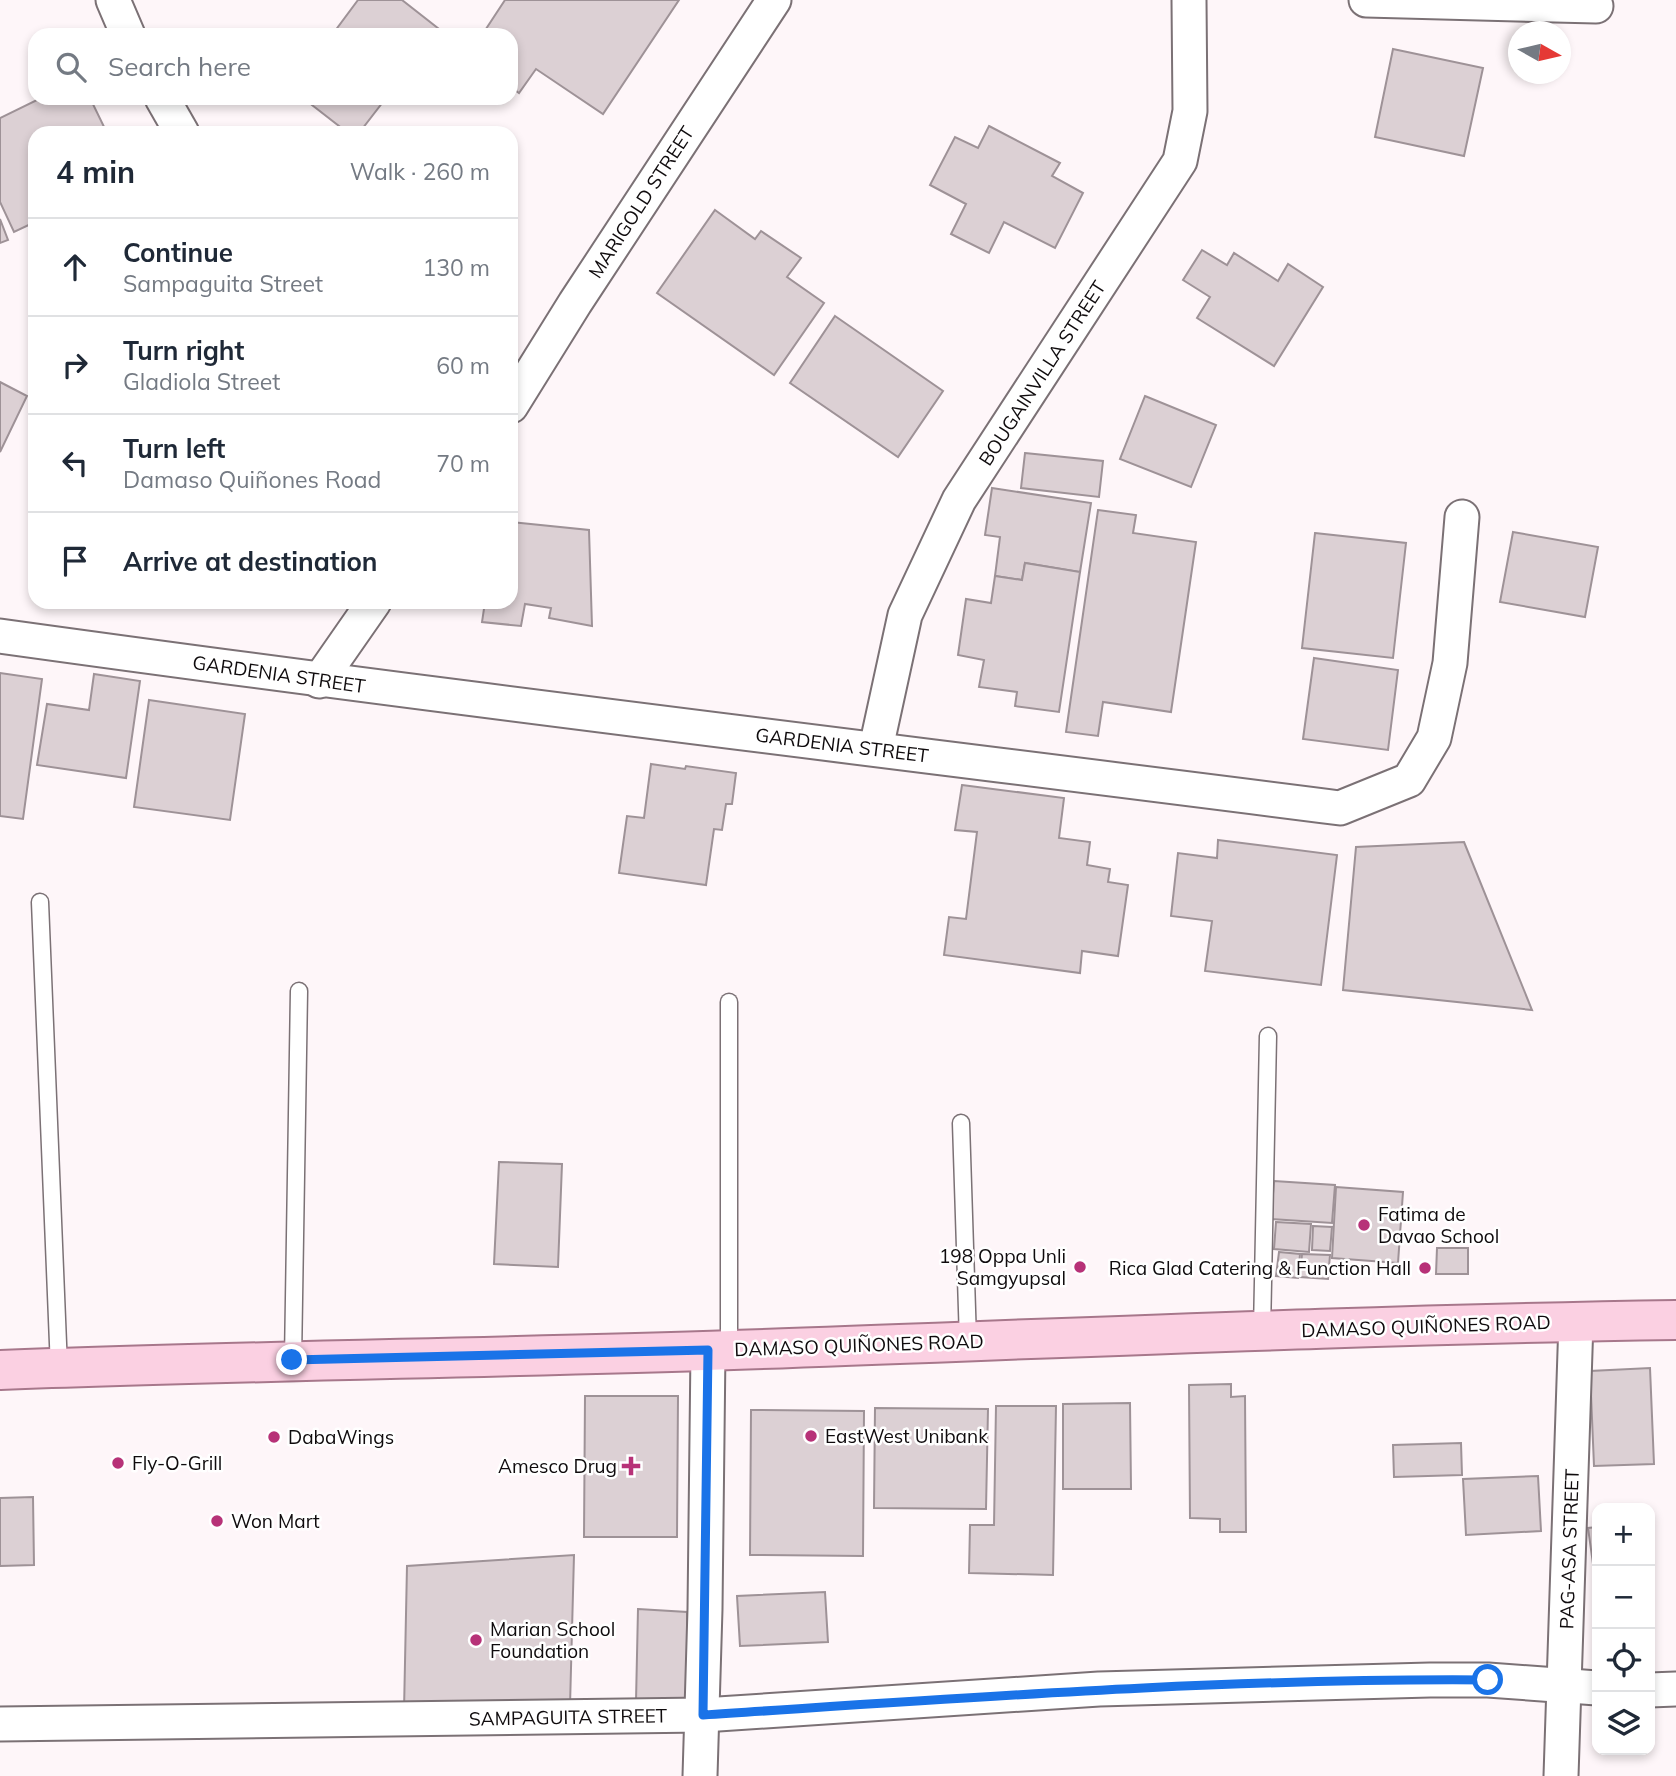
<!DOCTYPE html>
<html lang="en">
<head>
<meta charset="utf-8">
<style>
  :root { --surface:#fff; --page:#f6f6f7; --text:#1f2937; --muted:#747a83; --line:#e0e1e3 }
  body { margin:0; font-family:Mulish,sans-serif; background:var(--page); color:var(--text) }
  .controls { position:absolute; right:21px; bottom:21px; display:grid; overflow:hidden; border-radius:14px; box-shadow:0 4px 10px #0003 }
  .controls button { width:63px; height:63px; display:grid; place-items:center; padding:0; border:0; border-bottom:2px solid var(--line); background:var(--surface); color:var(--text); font:35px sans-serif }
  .compass { position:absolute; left:1508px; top:21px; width:63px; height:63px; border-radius:50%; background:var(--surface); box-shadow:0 4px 10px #0003; rotate:98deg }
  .stop { position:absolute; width:21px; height:21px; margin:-16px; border:5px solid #1a73e8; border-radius:50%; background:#fff }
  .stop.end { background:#1a73e8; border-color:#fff; box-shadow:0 2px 7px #0008 }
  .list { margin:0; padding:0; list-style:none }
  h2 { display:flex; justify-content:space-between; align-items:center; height:91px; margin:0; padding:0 28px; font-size:30px }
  h2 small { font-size:23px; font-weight:400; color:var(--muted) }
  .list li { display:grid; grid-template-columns:46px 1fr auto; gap:21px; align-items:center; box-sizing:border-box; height:98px; padding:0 28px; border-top:2px solid var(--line) }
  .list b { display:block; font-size:26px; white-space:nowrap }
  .list p { margin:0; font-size:23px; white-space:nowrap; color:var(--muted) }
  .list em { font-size:23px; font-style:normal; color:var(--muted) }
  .icon { flex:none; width:38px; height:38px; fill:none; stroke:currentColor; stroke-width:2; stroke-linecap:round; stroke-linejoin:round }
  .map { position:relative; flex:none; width:1676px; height:1776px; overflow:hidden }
  .search { position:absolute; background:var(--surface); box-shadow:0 4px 10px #0003; left:28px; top:28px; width:490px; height:77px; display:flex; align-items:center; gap:18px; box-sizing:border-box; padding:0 24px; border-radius:21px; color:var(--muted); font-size:26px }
  .panel { position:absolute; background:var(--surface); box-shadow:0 4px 10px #0003; left:28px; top:126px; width:490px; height:483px; border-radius:21px }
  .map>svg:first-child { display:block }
  .building { fill:#dcd0d4; stroke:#9e9297; stroke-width:2 }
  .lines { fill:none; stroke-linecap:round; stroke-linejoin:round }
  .service-casing { stroke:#7b7175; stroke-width:19 }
  .minor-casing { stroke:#7b7175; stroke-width:37 }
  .primary-casing { stroke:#a7778b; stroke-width:42 }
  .service { stroke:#fff; stroke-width:16 }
  .minor { stroke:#fff; stroke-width:33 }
  .primary { stroke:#fbd0e2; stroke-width:38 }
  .route { stroke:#1a73e8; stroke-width:9 }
  .poi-dot { fill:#b73278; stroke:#fff; stroke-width:2.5 }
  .labels { text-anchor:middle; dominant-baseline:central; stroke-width:5; stroke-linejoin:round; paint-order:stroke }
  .street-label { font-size:19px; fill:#0f0b0d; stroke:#fff }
  .poi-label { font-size:19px; fill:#0f0b0d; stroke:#fff; text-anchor:start }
</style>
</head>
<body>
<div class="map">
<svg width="1676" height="1776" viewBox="0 0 1676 1776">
  <rect width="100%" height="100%" fill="#fef6f9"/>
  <g class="building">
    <path d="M358,0H402L439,29L435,35H332Z"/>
    <path d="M505,0H679L603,114L536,69L519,93L511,87V35H482Z"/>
    <path d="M1393,49L1483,68L1464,156L1375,137Z"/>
    <path d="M41,98H90L107,133H35V222L14,232L0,202V118Z"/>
    <path d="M303,98H386L359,133H348Z"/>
    <path d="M989,126L1060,163L1052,176L1083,193L1055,248L1004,222L989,253L951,234L966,204L930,185L955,137L978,148Z"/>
    <path d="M715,210L755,239L761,231L801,258L787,277L824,303L774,375L657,293Z"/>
    <path d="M0,219L8,240L0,243Z"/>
    <path d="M1202,250L1227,265L1234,253L1278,281L1288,264L1323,287L1274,366L1197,318L1210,297L1183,280Z"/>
    <path d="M835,316L943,391L898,457L790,383Z"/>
    <path d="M0,382L27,396L0,452Z"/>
    <path d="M1145,396L1216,425L1191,487L1120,459Z"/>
    <path d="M1025,453L1103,461L1099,497L1021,488Z"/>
    <path d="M992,488L1091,503L1080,572L1025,563L1022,580L995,576L1000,537L985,535Z"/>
    <path d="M1098,510L1136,515L1133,533L1196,542L1171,712L1103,702L1098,736L1066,732Z"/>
    <path d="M511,522L589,530L592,626L549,618L551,608L525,604L521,626L482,622L485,602H511Z"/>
    <path d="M1513,532L1598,547L1585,617L1500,602Z"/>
    <path d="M1315,533L1406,543L1393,658L1302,648Z"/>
    <path d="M1025,563L1080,572L1059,712L1015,706L1017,692L979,687L984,660L958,655L966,599L991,603L995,576L1022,580Z"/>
    <path d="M1314,658L1398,670L1388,750L1303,739Z"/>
    <path d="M0,673L42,679L23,819L0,816Z"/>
    <path d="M94,674L140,681L126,778L37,765L47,704L89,710Z"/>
    <path d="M149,700L245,714L230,820L134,807Z"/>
    <path d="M651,764L685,769L686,766L736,773L732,804H726L722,830L714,829L706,885L619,873L627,816L644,818Z"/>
    <path d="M962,785L1064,798L1059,838L1090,842L1087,865L1110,869L1108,882L1128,885L1118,956L1082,951L1080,973L944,955L949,917L966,919L977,832L955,830Z"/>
    <path d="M1218,840L1337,855L1321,985L1205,971L1212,921L1171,916L1178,853L1217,858Z"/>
    <path d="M1464,842L1532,1010L1343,990L1356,847Z"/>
    <path d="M499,1162L562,1164L558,1267L494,1264Z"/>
    <path d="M1274,1181L1335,1185L1332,1223L1271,1219Z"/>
    <path d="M1336,1187L1403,1192L1398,1263L1332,1258Z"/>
    <path d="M1276,1222L1311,1224L1309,1252L1274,1249Z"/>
    <path d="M1313,1226L1332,1227L1330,1251L1312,1250Z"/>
    <path d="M1437,1248H1468V1274H1436Z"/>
    <path d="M1279,1252L1300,1254L1298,1278L1276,1276Z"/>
    <path d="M1302,1254L1330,1255L1328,1279L1300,1277Z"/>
    <path d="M1650,1368L1654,1464L1594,1466L1590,1371Z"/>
    <path d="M1231,1384V1397L1245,1396L1246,1532H1220V1519L1190,1518L1189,1385Z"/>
    <path d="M585,1396H678L677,1537H584Z"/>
    <path d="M1130,1403L1131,1489H1063V1404Z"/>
    <path d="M996,1406H1056L1053,1575L969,1573L970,1525H994Z"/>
    <path d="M875,1408L988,1409L986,1509L874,1508Z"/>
    <path d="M751,1410L864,1411L863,1556L750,1555Z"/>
    <path d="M1461,1443L1462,1475L1394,1477L1393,1445Z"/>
    <path d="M1538,1476L1541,1531L1466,1535L1463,1479Z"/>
    <path d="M33,1497L34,1565L0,1566V1498Z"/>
    <path d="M1597,1527V1578H1595L1588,1528Z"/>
    <path d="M574,1555L570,1706L404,1711L407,1566Z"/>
    <path d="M825,1592L828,1642L740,1646L737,1596Z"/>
    <path d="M638,1609L687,1612L688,1699L636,1701Z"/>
  </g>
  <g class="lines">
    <defs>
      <g id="service">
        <path d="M40,902L59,1368"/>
        <path d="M729,1002V1350"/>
        <path d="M961,1123L968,1341"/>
        <path d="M1262,1331L1268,1036"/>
        <path d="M293,1360L299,991"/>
      </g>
      <g id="minor">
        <path d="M113,0L128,35"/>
        <path d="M1366,0L1596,6"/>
        <path d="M162,98L182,133"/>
        <path d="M511,406L575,303L774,0"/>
        <path d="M0,636C446,698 893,751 1340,808L1409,780L1434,738L1450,663L1462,517"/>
        <path d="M319,681L374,602"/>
        <path d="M876,748L905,615L959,500L1180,161L1190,111L1189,0"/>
        <path d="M1650,1690L1676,1689"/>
        <path d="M0,1724L703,1715L1099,1689L1430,1680H1488L1597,1688"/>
        <path d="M700,1776L705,1609L708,1350"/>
        <path d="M1561,1776L1576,1321"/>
      </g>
      <path id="primary" d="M0,1370C244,1361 489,1358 733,1350C1047,1339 1361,1325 1676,1320"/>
    </defs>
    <use href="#service" class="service-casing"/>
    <use href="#minor" class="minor-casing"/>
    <use href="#primary" class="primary-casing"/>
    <use href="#service" class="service"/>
    <use href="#minor" class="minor"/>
    <use href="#primary" class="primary"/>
  </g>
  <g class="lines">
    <path class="route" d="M292,1360L708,1350L703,1715C965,1698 1226,1678 1488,1680"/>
  </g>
  <g class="poi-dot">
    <circle cx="1364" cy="1225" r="7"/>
    <circle cx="1080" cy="1267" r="7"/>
    <circle cx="1425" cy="1268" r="7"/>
    <circle cx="811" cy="1436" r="7"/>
    <circle cx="274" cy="1437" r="7"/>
    <circle cx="118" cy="1463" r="7"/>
    <path d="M627.5 1455.5h7v7h7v7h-7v7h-7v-7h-7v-7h7z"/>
    <circle cx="217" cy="1521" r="7"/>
    <circle cx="476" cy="1640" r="7"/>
  </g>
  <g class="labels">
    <g class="street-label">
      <text transform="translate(641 202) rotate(-57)">MARIGOLD STREET</text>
      <text transform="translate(1042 373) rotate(-57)">BOUGAINVILLA STREET</text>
      <text transform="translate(279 674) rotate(8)">GARDENIA STREET</text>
      <text transform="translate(842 745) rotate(7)">GARDENIA STREET</text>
      <text transform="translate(1426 1326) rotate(-2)">DAMASO QUIÑONES ROAD</text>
      <text transform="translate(859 1345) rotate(-2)">DAMASO QUIÑONES ROAD</text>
      <text transform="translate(1569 1549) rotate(-88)">PAG-ASA STREET</text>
      <text transform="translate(568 1717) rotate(-1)">SAMPAGUITA STREET</text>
    </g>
    <g class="poi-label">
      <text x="1378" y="1214">Fatima de<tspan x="1378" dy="22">Davao School</tspan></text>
      <text x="1066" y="1256" text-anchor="end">198 Oppa Unli<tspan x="1066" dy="22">Samgyupsal</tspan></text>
      <text x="1411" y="1268" text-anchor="end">Rica Glad Catering &amp; Function Hall</text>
      <text x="825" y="1436">EastWest Unibank</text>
      <text x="288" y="1437">DabaWings</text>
      <text x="132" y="1463">Fly-O-Grill</text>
      <text x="617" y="1466" text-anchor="end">Amesco Drug</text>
      <text x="231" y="1521">Won Mart</text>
      <text x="490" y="1629">Marian School<tspan x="490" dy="22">Foundation</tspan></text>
    </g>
  </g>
</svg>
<div class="controls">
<button>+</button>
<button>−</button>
<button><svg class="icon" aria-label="locate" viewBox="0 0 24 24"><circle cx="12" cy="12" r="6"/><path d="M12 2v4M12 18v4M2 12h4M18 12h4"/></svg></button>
<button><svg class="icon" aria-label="layers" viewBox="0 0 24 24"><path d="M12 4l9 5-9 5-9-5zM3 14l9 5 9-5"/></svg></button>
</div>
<svg class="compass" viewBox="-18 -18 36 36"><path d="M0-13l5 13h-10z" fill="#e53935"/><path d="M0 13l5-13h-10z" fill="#747a83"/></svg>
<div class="stop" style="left:1488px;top:1680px"></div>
<div class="stop end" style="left:292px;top:1360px"></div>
<div class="search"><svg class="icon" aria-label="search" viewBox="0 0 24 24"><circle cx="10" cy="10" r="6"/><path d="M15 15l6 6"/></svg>Search here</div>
<section class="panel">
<h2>4 min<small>Walk · 260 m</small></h2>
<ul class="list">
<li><svg class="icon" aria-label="ahead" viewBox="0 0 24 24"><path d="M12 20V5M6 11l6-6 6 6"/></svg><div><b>Continue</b><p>Sampaguita Street</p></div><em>130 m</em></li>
<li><svg class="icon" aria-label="right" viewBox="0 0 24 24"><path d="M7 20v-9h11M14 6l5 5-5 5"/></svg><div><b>Turn right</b><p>Gladiola Street</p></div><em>60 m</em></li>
<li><svg class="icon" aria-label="left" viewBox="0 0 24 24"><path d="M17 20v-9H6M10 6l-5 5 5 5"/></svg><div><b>Turn left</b><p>Damaso Quiñones Road</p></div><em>70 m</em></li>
<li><svg class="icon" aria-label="arrive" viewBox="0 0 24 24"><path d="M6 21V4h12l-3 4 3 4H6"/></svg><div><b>Arrive at destination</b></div></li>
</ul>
</section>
</div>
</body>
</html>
